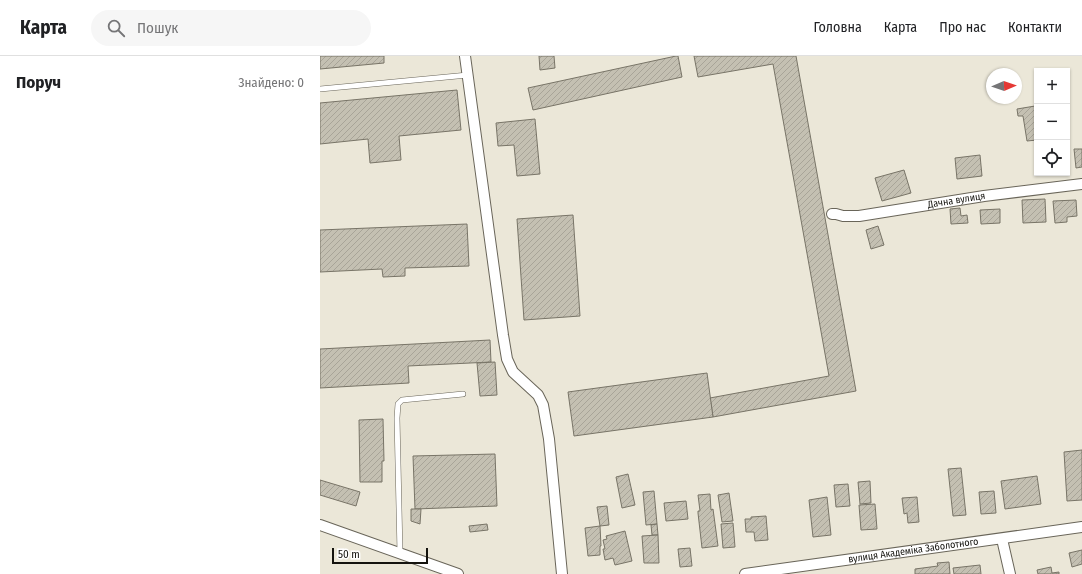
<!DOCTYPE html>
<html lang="uk">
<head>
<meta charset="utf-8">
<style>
  :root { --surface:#fff; --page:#f6f6f6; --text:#202124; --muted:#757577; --line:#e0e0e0 }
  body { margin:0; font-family:"Fira Sans Condensed",sans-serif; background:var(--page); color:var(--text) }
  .controls { position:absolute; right:12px; top:12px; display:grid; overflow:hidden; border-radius:0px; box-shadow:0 1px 3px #0004 }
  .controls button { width:36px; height:36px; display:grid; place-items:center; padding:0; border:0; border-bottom:1px solid var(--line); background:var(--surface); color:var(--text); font:20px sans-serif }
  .compass { position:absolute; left:666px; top:12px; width:36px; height:36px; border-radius:50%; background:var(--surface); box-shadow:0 1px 3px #0004; rotate:88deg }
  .scale { position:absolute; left:12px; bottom:10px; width:96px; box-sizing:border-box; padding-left:4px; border:2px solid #14130e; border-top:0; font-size:11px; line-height:14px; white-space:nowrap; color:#14130e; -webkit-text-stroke:3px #fff; paint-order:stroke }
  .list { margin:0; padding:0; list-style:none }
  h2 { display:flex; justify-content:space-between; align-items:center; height:52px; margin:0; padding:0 16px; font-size:17px }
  h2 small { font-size:13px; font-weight:400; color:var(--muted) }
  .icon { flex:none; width:22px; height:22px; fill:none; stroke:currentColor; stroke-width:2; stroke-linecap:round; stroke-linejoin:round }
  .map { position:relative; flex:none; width:762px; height:518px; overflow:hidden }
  header { display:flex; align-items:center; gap:24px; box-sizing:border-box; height:56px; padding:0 20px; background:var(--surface); border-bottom:1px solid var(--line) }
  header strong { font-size:19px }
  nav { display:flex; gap:22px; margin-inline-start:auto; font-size:14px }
  .search { width:280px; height:36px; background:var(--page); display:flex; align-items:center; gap:10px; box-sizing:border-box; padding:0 14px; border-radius:22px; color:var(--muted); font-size:15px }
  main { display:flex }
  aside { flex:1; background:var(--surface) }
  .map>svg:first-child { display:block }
  .building { fill:url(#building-hatch); stroke:#787467 }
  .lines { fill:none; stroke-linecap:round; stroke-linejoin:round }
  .lane-casing { stroke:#696559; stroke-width:6 }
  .street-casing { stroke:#696559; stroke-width:12 }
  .lane { stroke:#fff; stroke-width:5 }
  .street { stroke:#fff; stroke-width:10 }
  .labels { text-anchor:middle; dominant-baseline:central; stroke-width:3.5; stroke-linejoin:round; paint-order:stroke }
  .street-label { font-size:10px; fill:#14130e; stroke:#fff }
</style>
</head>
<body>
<header>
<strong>Карта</strong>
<div class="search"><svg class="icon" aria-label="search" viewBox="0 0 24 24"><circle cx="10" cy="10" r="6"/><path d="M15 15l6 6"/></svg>Пошук</div>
<nav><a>Головна</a><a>Карта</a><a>Про нас</a><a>Контакти</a></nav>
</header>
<main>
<aside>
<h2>Поруч<small>Знайдено: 0</small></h2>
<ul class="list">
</ul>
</aside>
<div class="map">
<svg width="762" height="518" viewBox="0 0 762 518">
  <defs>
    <pattern id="building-hatch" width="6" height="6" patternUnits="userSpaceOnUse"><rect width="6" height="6" fill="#c4c0b2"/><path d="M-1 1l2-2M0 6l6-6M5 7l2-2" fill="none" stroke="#a8a498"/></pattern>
  </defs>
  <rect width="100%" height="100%" fill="#ebe7d8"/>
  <g class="building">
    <path d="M0,0H64V7L0,13Z"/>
    <path d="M219,0H234L235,12L220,14Z"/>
    <path d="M356,0H358L362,21L213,54L208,32Z"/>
    <path d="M374,0H476L536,335L393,361L390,342L509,320L453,8L378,21Z"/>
    <path d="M137,34L141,74L79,80L81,104L50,107L48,83L0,88V47Z"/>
    <path d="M715,50L717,65V84L707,85L703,60H698L697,53Z"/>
    <path d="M215,63L220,118L197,120L194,89L178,90L176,67Z"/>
    <path d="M754,93H762V111L756,112Z"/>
    <path d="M660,99L662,120L637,123L635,102Z"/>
    <path d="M584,114L591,137L562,145L555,122Z"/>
    <path d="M725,143L726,166L703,167L702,144Z"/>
    <path d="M756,144L757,160L747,161V166L735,167L733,145Z"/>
    <path d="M640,152L641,160L647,159L648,167L631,168L630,153Z"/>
    <path d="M680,153V167L661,168L660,154Z"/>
    <path d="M253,159L260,260L204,264L197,163Z"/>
    <path d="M147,168L149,210L85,212V220L63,221L62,213L0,216V174Z"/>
    <path d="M558,170L564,189L551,193L546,174Z"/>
    <path d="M170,284L171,306L88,310L89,327L0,332V293Z"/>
    <path d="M175,306L177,339L160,340L157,307Z"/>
    <path d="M387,317L393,361L254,380L248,336Z"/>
    <path d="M63,363L64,405H62V426H40L39,364Z"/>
    <path d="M762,394V444L747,445L744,396Z"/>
    <path d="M175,398L177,450L95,453L93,400Z"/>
    <path d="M641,412L646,459L633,460L628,413Z"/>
    <path d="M308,418L315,449L302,452L296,421Z"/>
    <path d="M717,420L721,448L685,453L681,425Z"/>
    <path d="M0,424L40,436L36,450L0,439Z"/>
    <path d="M550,425L551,447L540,448L538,426Z"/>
    <path d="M528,428L530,450L516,451L514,429Z"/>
    <path d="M334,435L337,468L326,469L323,436Z"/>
    <path d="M674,435L676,457L661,458L659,436Z"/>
    <path d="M409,437L413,465L402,466L398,439Z"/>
    <path d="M390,438L391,454L393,453L398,490L382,492L378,457V455H380L378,439Z"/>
    <path d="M507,441L511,479L493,481L489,444Z"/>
    <path d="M597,441L599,466L588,467L587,457L584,458L582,442Z"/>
    <path d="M366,445L368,463L346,465L344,447Z"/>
    <path d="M555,448L557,473L541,474L539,449Z"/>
    <path d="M287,450L289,469L280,470L277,451Z"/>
    <path d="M91,453H101L100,468L91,465Z"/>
    <path d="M446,460L448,484L435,485L434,476H426L425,463H431V461Z"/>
    <path d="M413,467L415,491L403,492L401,468Z"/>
    <path d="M167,468L168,474L150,476L149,470Z"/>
    <path d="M337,468L338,479H332L331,469Z"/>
    <path d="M280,470L281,490H280V499L268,500L265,472Z"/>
    <path d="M305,475L312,505L295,509L293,502L285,504L283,493H285L283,484L287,483L286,480Z"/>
    <path d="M338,479L339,507H324L322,480Z"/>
    <path d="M370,492L372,510L360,511L358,493Z"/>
    <path d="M762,494V508L752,511L749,497Z"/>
    <path d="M629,506L630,518H595V513L618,510L617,507Z"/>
    <path d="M660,509L661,518H634L633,512Z"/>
    <path d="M731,511L732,517L739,516V518H718L717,514Z"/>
  </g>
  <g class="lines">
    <defs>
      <g id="lane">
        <path d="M0,33L148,19"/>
        <path d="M80,497L77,362L78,348L82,344L143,338"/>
      </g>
      <g id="street">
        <path d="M145,0L183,279L187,303L193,316L218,339L223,349L229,383L242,518"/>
        <path id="s1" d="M512,158H516L523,160H539L664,140L762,128"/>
        <path d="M0,469L138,518"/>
        <path d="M682,483L690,518"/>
        <path id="s2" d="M425,518L762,471"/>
      </g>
    </defs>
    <use href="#lane" class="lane-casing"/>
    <use href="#street" class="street-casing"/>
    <use href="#lane" class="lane"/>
    <use href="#street" class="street"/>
  </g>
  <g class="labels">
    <g class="street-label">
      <text stroke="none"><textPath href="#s1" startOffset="126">Дачна вулиця</textPath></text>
      <text stroke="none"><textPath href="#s2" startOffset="170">вулиця Академіка Заболотного</textPath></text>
    </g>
  </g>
</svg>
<div class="controls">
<button>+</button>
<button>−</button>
<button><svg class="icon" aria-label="locate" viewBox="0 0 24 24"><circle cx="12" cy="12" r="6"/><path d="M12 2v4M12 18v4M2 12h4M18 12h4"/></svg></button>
</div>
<svg class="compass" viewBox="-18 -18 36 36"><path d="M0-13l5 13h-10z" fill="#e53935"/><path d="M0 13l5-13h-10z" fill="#757577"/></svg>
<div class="scale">50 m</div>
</div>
</main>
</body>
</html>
